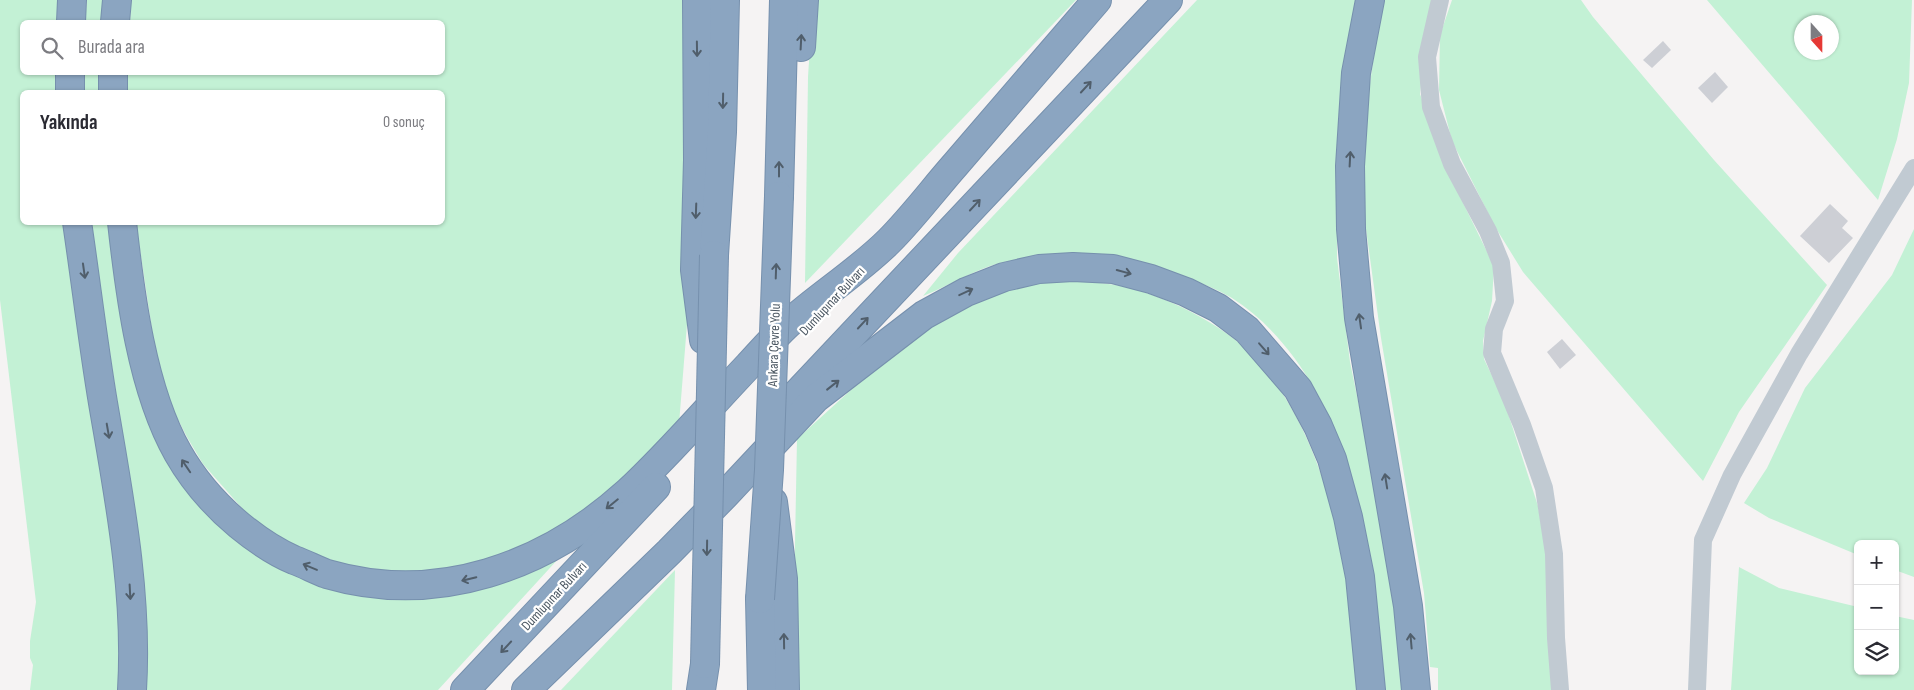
<!DOCTYPE html>
<html lang="tr">
<head>
<meta charset="utf-8">
<style>
  :root { --surface:#fff; --page:#f2f2f3; --text:#2b2b33; --muted:#7c7c81; --line:#e1e1e2 }
  body { margin:0; font-family:"Sofia Sans Condensed",sans-serif; background:var(--page); color:var(--text) }
  .controls { position:absolute; right:15px; bottom:15px; display:grid; overflow:hidden; border-radius:8px; box-shadow:0 1px 4px #0004 }
  .controls button { width:45px; height:45px; display:grid; place-items:center; padding:0; border:0; border-bottom:1px solid var(--line); background:var(--surface); color:var(--text); font:25px sans-serif }
  .compass { position:absolute; left:1794px; top:15px; width:45px; height:45px; border-radius:50%; background:var(--surface); box-shadow:0 1px 4px #0004; rotate:159deg }
  .list { margin:0; padding:0; list-style:none }
  h2 { display:flex; justify-content:space-between; align-items:center; height:65px; margin:0; padding:0 20px; font-size:21px }
  h2 small { font-size:16px; font-weight:400; color:var(--muted) }
  .icon { flex:none; width:28px; height:28px; fill:none; stroke:currentColor; stroke-width:2; stroke-linecap:round; stroke-linejoin:round }
  .map { position:relative; flex:none; width:1914px; height:690px; overflow:hidden }
  .search { position:absolute; background:var(--surface); box-shadow:0 1px 4px #0004; left:20px; top:20px; width:425px; height:55px; display:flex; align-items:center; gap:12px; box-sizing:border-box; padding:0 18px; border-radius:8px; color:var(--muted); font-size:19px }
  .panel { position:absolute; background:var(--surface); box-shadow:0 1px 4px #0004; left:20px; top:90px; width:425px; height:135px; border-radius:8px }
  .map>svg:first-child { display:block }
  .green { fill:#c3f1d5; fill-rule:evenodd }
  .building { fill:#cdcfd5 }
  .lines { fill:none; stroke-linecap:round; stroke-linejoin:round }
  .highway-casing { stroke:#7690ad; stroke-width:30 }
  .street { stroke:#c1cad2; stroke-width:18 }
  .highway { stroke:#8ba5c1; stroke-width:28 }
  .highway-bridge-casing { stroke:#7690ad; stroke-width:30; stroke-linecap:butt }
  .highway-bridge { stroke:#8ba5c1; stroke-width:28 }
  .oneway { stroke:#505e6b }
  .labels { text-anchor:middle; dominant-baseline:central; stroke-width:4.5; stroke-linejoin:round; paint-order:stroke }
  .street-label { font-size:14px; fill:#4a5661; stroke:#fff }
</style>
</head>
<body>
<div class="map">
<svg width="1914" height="690" viewBox="0 0 1914 690">
  <rect width="100%" height="100%" fill="#f5f3f3"/>
  <g class="green">
    <path d="M0,0H60L58,22H22V72L56,73V92H22V222L65,223L116,575L122,659L121,690H30L33,665L30,658V641L36,602L0,300Z"/>
    <path d="M87,0H102V22H85Z"/>
    <path d="M131,0H689L690,287L679,424L576,522L509,556L441,573L361,569L319,557L280,538L248,515L203,464L187,437L170,404L157,363L136,223L442,222V92H127L128,73L442,72V22H130Z"/>
    <path d="M813,0H1076L805,283L808,77Z"/>
    <path d="M1197,0H1358L1346,50L1340,100L1337,150V258L1350,362L1370,459L1391,577L1405,690H1384C1382,636 1373,581 1361,528C1356,504 1353,479 1345,457C1326,398 1286,332 1232,298C1214,287 1182,276 1162,269C1112,253 1082,249 1030,258C1021,259 1010,260 1000,263C973,270 949,286 923,296L958,253Z"/>
    <path d="M1383,0H1435L1427,23L1420,94L1445,166L1494,266L1492,301L1483,341L1484,359L1504,401L1538,506L1550,577L1554,690H1438V668L1430,667L1424,593L1381,338L1361,193L1369,90L1380,13Z"/>
    <path d="M1452,0H1581L1593,17L1714,160L1827,285L1739,412L1703,481L1523,272L1494,225L1452,141L1439,90L1440,35Z"/>
    <path d="M1707,0H1912L1909,83L1897,139L1878,200ZM1802,22H1832V52H1802Z"/>
    <path d="M83,73H101V92H84Z"/>
    <path d="M92,223H111L131,354L240,543C296,584 356,602 425,597L570,546L438,690H144C141,635 141,578 134,523C123,422 103,323 92,223Z"/>
    <path d="M1914,229V577L1895,570V544H1858V555L1769,518L1744,503L1767,468L1805,388L1892,275Z"/>
    <path d="M1040,281C1069,281 1098,281 1126,287C1172,298 1232,329 1262,365C1312,426 1336,508 1347,585C1352,620 1354,655 1358,690H794V596L797,439L852,389L942,313L991,291Z"/>
    <path d="M1739,567L1779,588L1858,607V671H1895V616L1914,620V690H1731Z"/>
    <path d="M675,570L672,690H561Z"/>
  </g>
  <g class="building">
    <path d="M1663,41L1671,50L1652,68L1643,60Z"/>
    <path d="M1715,72L1728,87L1712,103L1698,88Z"/>
    <path d="M1830,204L1848,221L1842,228L1853,238L1829,263L1800,236Z"/>
    <path d="M1562,339L1576,355L1560,369L1547,352Z"/>
  </g>
  <g class="lines">
    <defs>
      <g id="highway">
        <path d="M697,0L698,160L695,270L704,340"/>
        <path d="M1370,0L1356,73L1350,166L1351,229L1359,318L1408,606L1416,690"/>
        <path d="M71,22L72,0"/>
        <path d="M115,22L117,0"/>
        <path d="M801,47L804,0"/>
        <path d="M70,72V92"/>
        <path d="M113,92V72"/>
        <path d="M779,196L784,0"/>
        <path d="M77,222C86,283 93,343 103,403C119,497 138,594 132,690"/>
        <path d="M122,222C130,295 142,390 178,453C194,481 215,505 239,525C256,539 273,551 294,560C305,564 316,570 327,574C437,606 545,567 628,492C670,453 708,408 748,366C761,352 774,337 788,324C819,296 859,271 889,241C912,218 933,190 955,165C1003,110 1050,55 1097,0"/>
        <path d="M714,255L722,132L725,0"/>
        <path d="M788,403L1168,0"/>
        <path d="M773,502L783,579L785,690"/>
        <path d="M760,599L762,690"/>
        <path d="M465,690L656,487"/>
        <path d="M526,690L669,552L725,495L816,398L924,315L966,292L1004,277L1039,269L1073,267L1113,269L1151,279L1186,292L1218,308L1247,330L1298,389L1318,426L1332,459L1348,517L1360,577L1371,690"/>
        <path d="M701,690L705,664"/>
      </g>
    </defs>
    <use href="#highway" class="highway-casing"/>
    <g class="street">
      <path d="M1440,0L1427,57L1431,107L1452,164L1488,231L1501,263L1505,301L1494,329L1492,353L1522,425L1544,488L1554,554L1556,638L1560,690"/>
      <path d="M1697,690L1703,540L1732,475L1799,354L1914,168"/>
    </g>
    <use href="#highway" class="highway"/>
    <defs>
      <g id="highway-bridge">
        <path d="M760,599L769,470L779,196"/>
        <path d="M705,664L714,255"/>
      </g>
    </defs>
    <use href="#highway-bridge" class="highway-bridge-casing"/>
    <use href="#highway-bridge" class="highway-bridge"/>
  </g>
  <defs><path id="oneway-shaft" d="M-6 0H5M1.5-3L5.5 0L1.5 3" fill="none" stroke-width="1.6" stroke-linecap="round" stroke-linejoin="round" transform="scale(1.25)"/></defs>
  <g class="oneway">
    <use href="#oneway-shaft" transform="translate(801 42) rotate(-87)"/>
    <use href="#oneway-shaft" transform="translate(697 49) rotate(89)"/>
    <use href="#oneway-shaft" transform="translate(1086 87) rotate(-47)"/>
    <use href="#oneway-shaft" transform="translate(723 101) rotate(91)"/>
    <use href="#oneway-shaft" transform="translate(1350 159) rotate(-87)"/>
    <use href="#oneway-shaft" transform="translate(779 169) rotate(-90)"/>
    <use href="#oneway-shaft" transform="translate(975 205) rotate(-47)"/>
    <use href="#oneway-shaft" transform="translate(696 211) rotate(92)"/>
    <use href="#oneway-shaft" transform="translate(84 271) rotate(82)"/>
    <use href="#oneway-shaft" transform="translate(776 271) rotate(-88)"/>
    <use href="#oneway-shaft" transform="translate(1124 272) rotate(15)"/>
    <use href="#oneway-shaft" transform="translate(966 292) rotate(-25)"/>
    <use href="#oneway-shaft" transform="translate(1360 321) rotate(-98)"/>
    <use href="#oneway-shaft" transform="translate(863 323) rotate(-47)"/>
    <use href="#oneway-shaft" transform="translate(1264 349) rotate(49)"/>
    <use href="#oneway-shaft" transform="translate(833 385) rotate(-38)"/>
    <use href="#oneway-shaft" transform="translate(108 431) rotate(80)"/>
    <use href="#oneway-shaft" transform="translate(186 466) rotate(-124)"/>
    <use href="#oneway-shaft" transform="translate(1386 481) rotate(-99)"/>
    <use href="#oneway-shaft" transform="translate(612 504) rotate(141)"/>
    <use href="#oneway-shaft" transform="translate(707 548) rotate(91)"/>
    <use href="#oneway-shaft" transform="translate(310 567) rotate(-157)"/>
    <use href="#oneway-shaft" transform="translate(469 579) rotate(167)"/>
    <use href="#oneway-shaft" transform="translate(130 592) rotate(87)"/>
    <use href="#oneway-shaft" transform="translate(784 641) rotate(-91)"/>
    <use href="#oneway-shaft" transform="translate(1411 641) rotate(-95)"/>
    <use href="#oneway-shaft" transform="translate(506 647) rotate(133)"/>
  </g>
  <g class="labels">
    <g class="street-label">
      <text transform="translate(832 301) rotate(-47)">Dumlupınar Bulvarı</text>
      <text transform="translate(774 345) rotate(-88)">Ankara Çevre Yolu</text>
      <text transform="translate(554 596) rotate(-47)">Dumlupınar Bulvarı</text>
    </g>
  </g>
</svg>
<div class="controls">
<button>+</button>
<button>−</button>
<button><svg class="icon" aria-label="layers" viewBox="0 0 24 24"><path d="M12 4l9 5-9 5-9-5zM3 14l9 5 9-5"/></svg></button>
</div>
<svg class="compass" viewBox="-18 -18 36 36"><path d="M0-13l5 13h-10z" fill="#e53935"/><path d="M0 13l5-13h-10z" fill="#7c7c81"/></svg>
<div class="search"><svg class="icon" aria-label="search" viewBox="0 0 24 24"><circle cx="10" cy="10" r="6"/><path d="M15 15l6 6"/></svg>Burada ara</div>
<section class="panel">
<h2>Yakında<small>0 sonuç</small></h2>
<ul class="list">
</ul>
</section>
</div>
</body>
</html>
